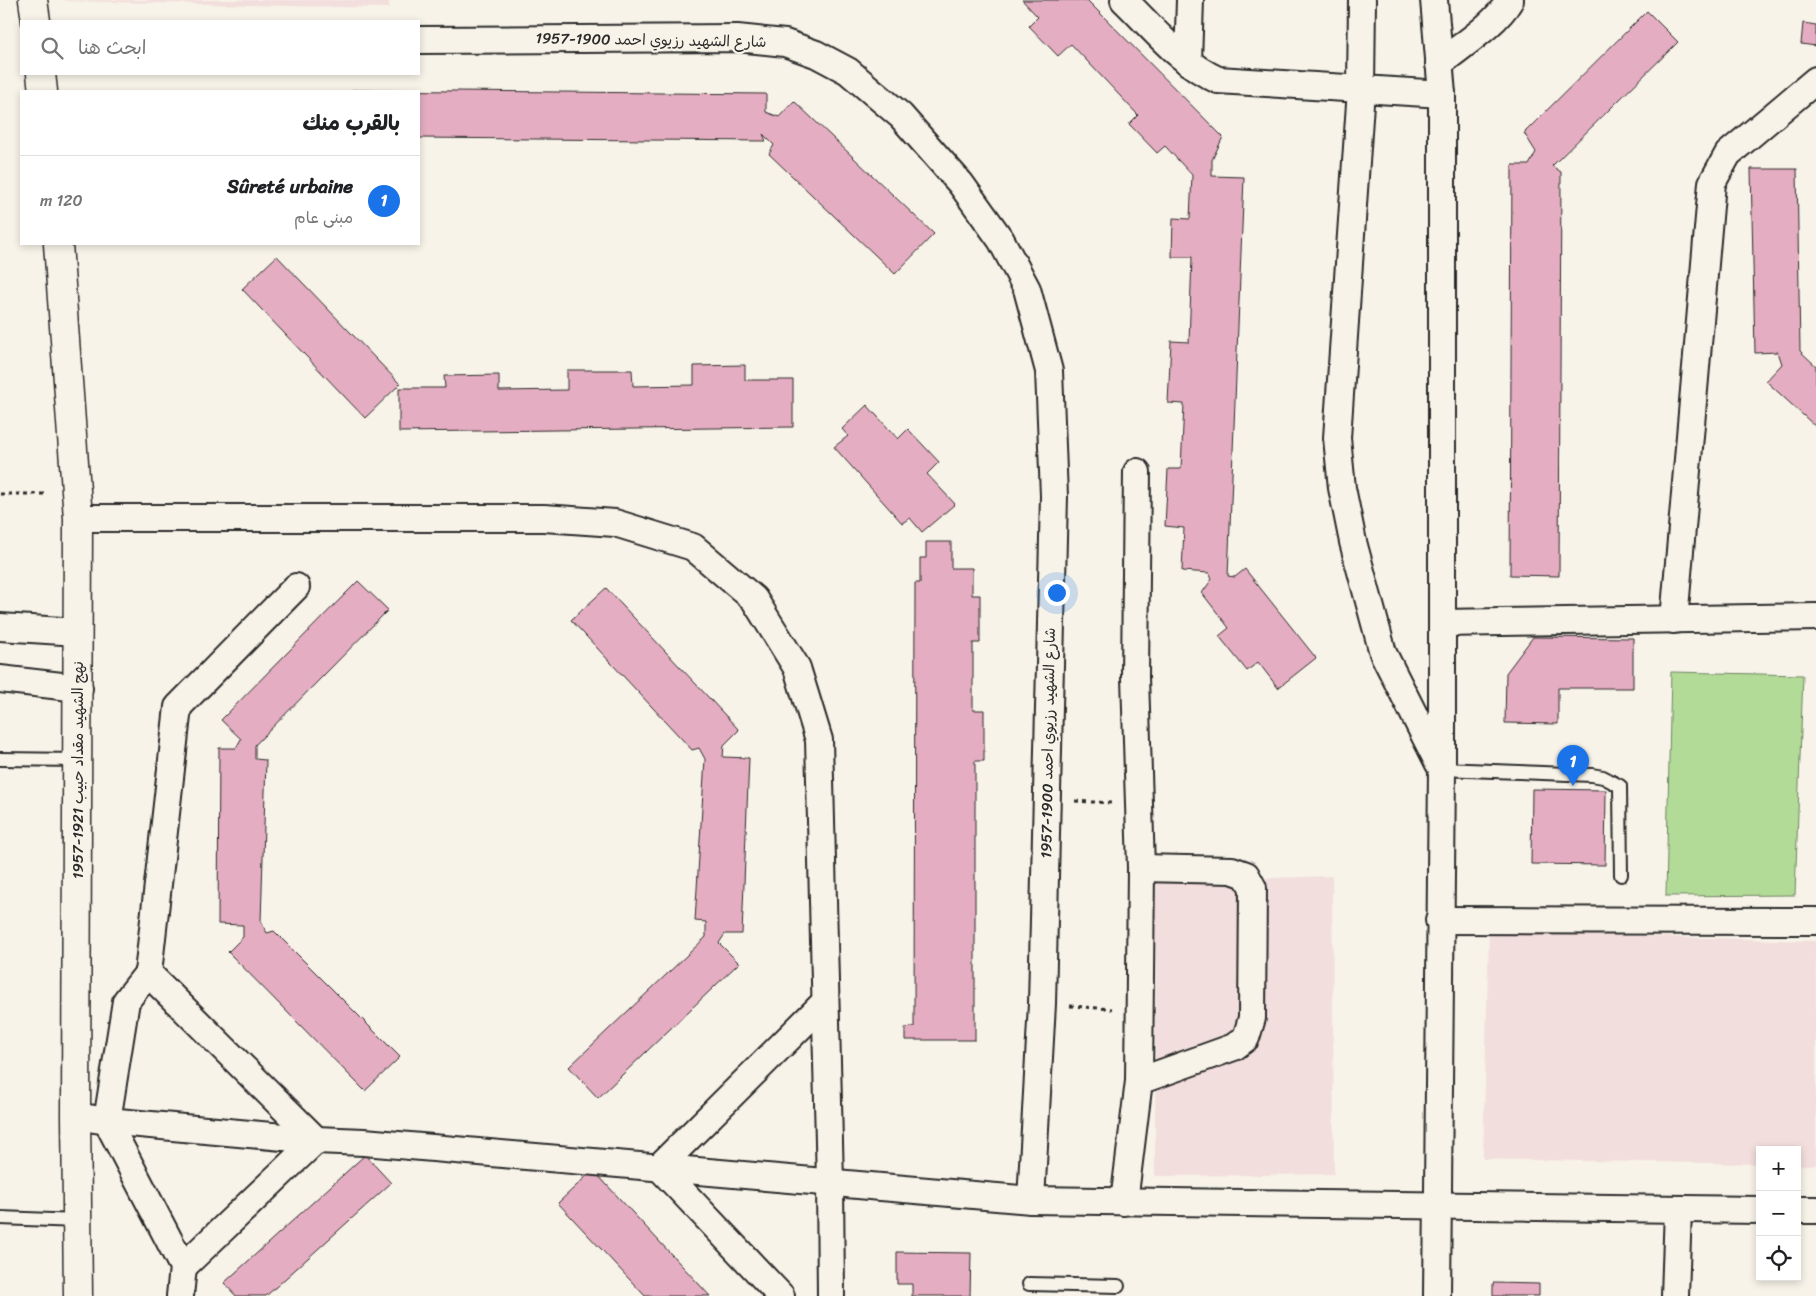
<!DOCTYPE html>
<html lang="ar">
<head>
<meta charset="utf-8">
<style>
  :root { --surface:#fff; --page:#f2f2f2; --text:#202124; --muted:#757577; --line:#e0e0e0; --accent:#1a73e8 }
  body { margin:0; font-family:Sriracha,"Playpen Sans Arabic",sans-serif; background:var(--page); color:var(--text); direction:rtl }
  .controls { position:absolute; right:15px; bottom:15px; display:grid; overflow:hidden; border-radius:0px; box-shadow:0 2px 8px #0003 }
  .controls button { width:45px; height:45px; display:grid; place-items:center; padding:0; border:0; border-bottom:1px solid var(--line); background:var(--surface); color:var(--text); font:25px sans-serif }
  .you { position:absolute; left:1056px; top:592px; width:18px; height:18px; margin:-12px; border:4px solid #fff; border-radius:50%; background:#1a73e8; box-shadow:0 0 0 8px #1a73e833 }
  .badge { display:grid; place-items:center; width:32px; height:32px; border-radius:50%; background:var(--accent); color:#fff; font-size:16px; font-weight:700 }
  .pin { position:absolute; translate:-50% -41px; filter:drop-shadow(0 1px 2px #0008) }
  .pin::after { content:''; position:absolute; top:26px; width:18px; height:15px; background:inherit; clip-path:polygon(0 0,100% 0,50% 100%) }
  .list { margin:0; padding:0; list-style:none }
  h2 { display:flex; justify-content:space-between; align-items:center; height:65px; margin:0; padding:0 20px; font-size:21px }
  h2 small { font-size:16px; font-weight:400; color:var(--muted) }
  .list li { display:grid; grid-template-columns:32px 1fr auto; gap:15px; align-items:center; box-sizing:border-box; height:90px; padding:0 20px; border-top:1px solid var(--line) }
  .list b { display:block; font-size:19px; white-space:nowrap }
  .list p { margin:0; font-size:16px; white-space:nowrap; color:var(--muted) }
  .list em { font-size:16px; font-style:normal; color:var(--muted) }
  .icon { flex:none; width:28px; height:28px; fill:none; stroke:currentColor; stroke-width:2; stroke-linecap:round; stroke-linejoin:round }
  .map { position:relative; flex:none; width:1816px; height:1296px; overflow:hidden; direction:ltr }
  .search { position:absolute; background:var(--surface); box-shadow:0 2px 8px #0003; left:20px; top:20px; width:400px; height:55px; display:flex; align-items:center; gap:12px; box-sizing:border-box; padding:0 18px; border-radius:0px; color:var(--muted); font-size:19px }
  .panel { position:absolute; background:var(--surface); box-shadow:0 2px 8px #0003; left:20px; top:90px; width:400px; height:155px; border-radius:0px; direction:rtl }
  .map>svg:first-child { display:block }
  .built { fill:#f2dedc }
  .green { fill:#b3db98; stroke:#6f8362 }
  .building { fill:#e5adc1; stroke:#2b2b2b }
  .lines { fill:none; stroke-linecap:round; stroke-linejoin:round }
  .service-casing { stroke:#2b2b2b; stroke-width:16 }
  .minor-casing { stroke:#2b2b2b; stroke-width:30 }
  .tertiary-casing { stroke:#2b2b2b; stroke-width:31 }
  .path { stroke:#2b2b2b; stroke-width:3; stroke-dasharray:4 4; stroke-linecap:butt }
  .service { stroke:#f7f3e8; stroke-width:12 }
  .minor { stroke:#f7f3e8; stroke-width:26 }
  .tertiary { stroke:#f7f3e8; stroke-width:28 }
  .labels { text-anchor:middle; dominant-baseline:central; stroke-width:4.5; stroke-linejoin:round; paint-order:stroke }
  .street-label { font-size:15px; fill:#2b2b2b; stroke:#f7f3e8 }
</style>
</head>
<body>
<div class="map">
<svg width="1816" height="1296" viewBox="0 0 1816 1296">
  <rect width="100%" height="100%" fill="#f7f3e8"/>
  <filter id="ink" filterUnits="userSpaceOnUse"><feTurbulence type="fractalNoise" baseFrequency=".02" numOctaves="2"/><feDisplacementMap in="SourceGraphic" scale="10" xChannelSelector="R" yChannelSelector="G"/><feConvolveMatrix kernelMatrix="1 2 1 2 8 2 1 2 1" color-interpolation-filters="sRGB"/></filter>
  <g filter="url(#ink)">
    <g class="built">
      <path d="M65,0H389V8L66,1Z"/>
      <path d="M1332,876L1334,1174L1155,1176L1156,882Z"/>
      <path d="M1489,932L1816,941V1165H1797V1150H1760V1164L1483,1159Z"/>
    </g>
    <path class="green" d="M1671,672L1803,675L1795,895L1666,896Z"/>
    <g class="building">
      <path d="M1022,0H1087L1223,137L1212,160V176L1244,177L1228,576L1235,577L1245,569L1316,658L1278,688L1258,662L1247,671L1219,636L1229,628L1202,593L1212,579L1209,573L1182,571L1184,528L1165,526L1168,469H1181L1184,404L1168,403L1171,341L1189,342L1192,257H1172L1173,218L1190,219L1192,175L1165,146L1157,153L1129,124L1138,115L1071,44L1058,56L1029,26L1038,17Z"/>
      <path d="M1647,11L1678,42L1552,166L1561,172L1559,576L1510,575L1512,165H1529L1536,152L1524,133Z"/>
      <path d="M1803,23L1816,25V46L1801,44Z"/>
      <path d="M352,90L766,94V112L779,117L794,101L934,234L895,274L769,154L774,145L763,134L766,141L419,138V91H352Z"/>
      <path d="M1751,169H1797L1800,351L1816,366V427L1766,381L1782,364L1778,352L1755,353Z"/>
      <path d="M277,256L400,384L365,418L242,289Z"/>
      <path d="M745,365V380H793V427L399,432V388H445L444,376L499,375V391L567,390V370H632L633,386L694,385V366Z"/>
      <path d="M867,405L898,439L908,429L939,462L927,474L955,504L922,532L910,518L902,523L834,447L848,436L842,429Z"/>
      <path d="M926,542H951V568H972V595H980V643H973V710H984V761H975V1040H905V1028L914,1027L915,583H920V558H926Z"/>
      <path d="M358,581L388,610L255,745V759L266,760L261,922L267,933L274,931L400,1057L365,1091L228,952L243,937V925L218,924L219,748H236L241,739L221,720Z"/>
      <path d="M606,588L739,730L724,745L723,757L749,758L742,934H725L719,943L739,963L598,1098L569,1067L706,937V922L695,921L705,759L699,748L692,750L571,620Z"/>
      <path d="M1533,637L1633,638V688H1558V724L1505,723L1506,673Z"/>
      <path d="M1532,789L1606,790L1605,865L1531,864Z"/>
      <path d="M365,1155L391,1183L266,1296H236L224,1283Z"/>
      <path d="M593,1170L710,1296H645L558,1203Z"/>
      <path d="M897,1252L971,1253L970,1296H912V1284H897Z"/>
      <path d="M1493,1283L1539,1284V1296H1493Z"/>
    </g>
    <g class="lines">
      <defs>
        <g id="service">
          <path d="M0,759L78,760"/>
          <path d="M1442,769L1592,775L1603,777L1620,786L1621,875"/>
          <path d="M0,1218L78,1221"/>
          <path d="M1029,1284L1118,1286"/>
        </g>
        <g id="minor">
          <path d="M1124,0C1153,28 1181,64 1218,80L1442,94"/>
          <path d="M1362,0L1361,89L1337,438L1342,488L1353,542L1383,653L1439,764"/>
          <path d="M1434,0L1442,94V769L1437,1296"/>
          <path d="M419,40L737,38L785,43L816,54L848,71L901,116L961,184L1001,240L1027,289L1049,371L1054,496L1042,1004L1031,1200"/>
          <path d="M1188,62L1190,0"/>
          <path d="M1439,64C1462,45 1495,25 1510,0"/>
          <path d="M78,518H544L615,523L693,547L754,599L797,668L819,740L830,1182L831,1296"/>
          <path d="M1674,620L1712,183L1728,154L1816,80"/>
          <path d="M1442,623L1816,617"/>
          <path d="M0,627L78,632"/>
          <path d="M0,679L79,688"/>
          <path d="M1439,920L1816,921"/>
          <path d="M148,973L126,1001L107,1121L183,1267L180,1296"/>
          <path d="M1139,1081L1234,1047L1246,1038L1252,1018L1253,888L1246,875L1232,870L1141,868"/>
          <path d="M76,1116L107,1121L316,1140L364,1142L1031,1200L1760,1210"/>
          <path d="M1124,1202L1139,1081L1141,868L1135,677L1137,472"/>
          <path d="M1797,1210H1816"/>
          <path d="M183,1267L316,1140L148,973L178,707L296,587"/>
          <path d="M781,1296L659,1167L825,1002"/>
          <path d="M1675,1296L1678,1209"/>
        </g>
        <g id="tertiary">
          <path d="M33,0L36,21"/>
          <path d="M41,74L43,91"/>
          <path d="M58,244L78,518L76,1116L78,1296"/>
        </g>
      </defs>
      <use href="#service" class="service-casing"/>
      <use href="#minor" class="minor-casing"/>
      <use href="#tertiary" class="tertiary-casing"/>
      <g class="path">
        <path d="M0,494H47"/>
        <path d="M1075,801L1111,803"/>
        <path d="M1070,1006L1112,1009"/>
      </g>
      <use href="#service" class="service"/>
      <use href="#minor" class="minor"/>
      <use href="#tertiary" class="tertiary"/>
    </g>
  </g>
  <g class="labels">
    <g class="street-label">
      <text transform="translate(651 40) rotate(1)">شارع الشهيد رزيوي احمد 1900-1957</text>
      <text transform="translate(1048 743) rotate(-89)">شارع الشهيد رزيوي احمد 1900-1957</text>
      <text transform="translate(78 770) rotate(-90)">نهج الشهيد مقداد حبيب 1921-1957</text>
    </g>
  </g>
</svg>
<div class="controls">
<button>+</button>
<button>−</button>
<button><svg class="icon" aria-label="locate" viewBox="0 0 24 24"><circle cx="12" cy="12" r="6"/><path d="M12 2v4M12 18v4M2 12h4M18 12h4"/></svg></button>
</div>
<div class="you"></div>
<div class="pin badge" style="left:1573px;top:786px">1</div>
<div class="search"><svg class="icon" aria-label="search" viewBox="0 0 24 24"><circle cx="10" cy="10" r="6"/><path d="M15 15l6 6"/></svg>ابحث هنا</div>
<section class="panel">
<h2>بالقرب منك<small></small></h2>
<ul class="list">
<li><span class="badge">1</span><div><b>Sûreté urbaine</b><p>مبنى عام</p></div><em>120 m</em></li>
</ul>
</section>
</div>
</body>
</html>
